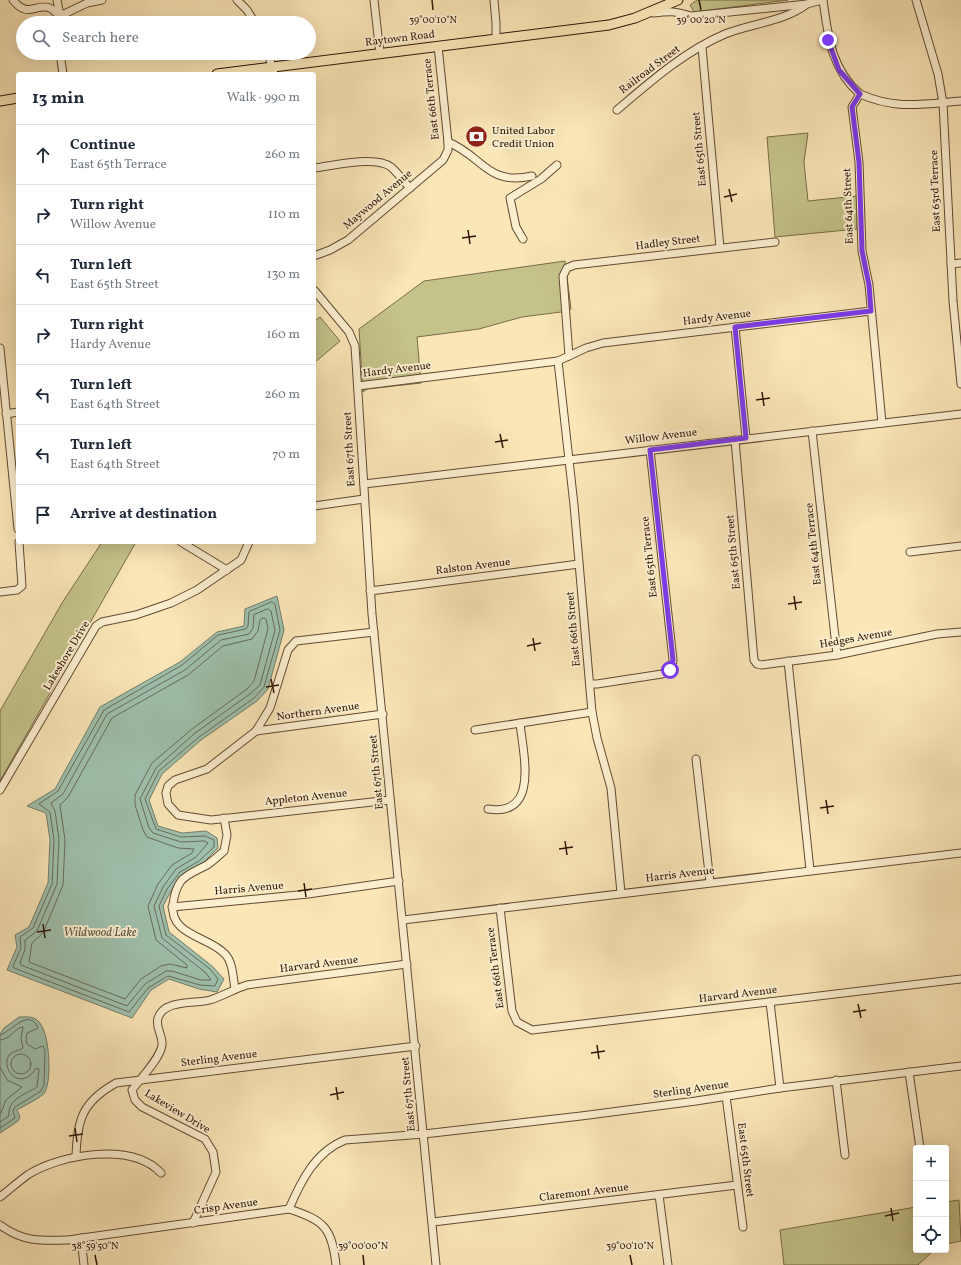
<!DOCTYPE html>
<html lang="en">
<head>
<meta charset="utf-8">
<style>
  :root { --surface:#fff; --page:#f6f6f7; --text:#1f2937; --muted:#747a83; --line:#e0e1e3 }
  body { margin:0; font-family:Vollkorn,serif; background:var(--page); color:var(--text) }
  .controls { position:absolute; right:12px; bottom:12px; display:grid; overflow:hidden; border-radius:4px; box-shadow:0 4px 16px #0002 }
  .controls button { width:36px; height:36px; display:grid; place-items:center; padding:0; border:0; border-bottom:1px solid var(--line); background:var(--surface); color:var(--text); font:20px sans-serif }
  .stop { position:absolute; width:12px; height:12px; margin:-9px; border:3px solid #7c3aed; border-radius:50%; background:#fff }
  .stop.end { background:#7c3aed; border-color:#fff; box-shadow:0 1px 4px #0008 }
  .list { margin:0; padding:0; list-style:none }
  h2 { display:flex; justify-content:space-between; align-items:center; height:52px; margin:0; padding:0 16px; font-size:17px }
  h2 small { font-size:13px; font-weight:400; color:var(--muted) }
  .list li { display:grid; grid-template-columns:26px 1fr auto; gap:12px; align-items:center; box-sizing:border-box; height:60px; padding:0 16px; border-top:1px solid var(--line) }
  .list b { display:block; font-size:15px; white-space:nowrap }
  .list p { margin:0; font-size:13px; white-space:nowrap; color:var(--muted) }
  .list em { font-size:13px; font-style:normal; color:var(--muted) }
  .icon { flex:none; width:22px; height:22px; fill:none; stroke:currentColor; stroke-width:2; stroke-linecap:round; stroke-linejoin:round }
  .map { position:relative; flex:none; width:961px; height:1265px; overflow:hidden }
  .search { position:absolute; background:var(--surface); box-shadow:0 4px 16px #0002; left:16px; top:16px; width:300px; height:44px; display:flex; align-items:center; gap:10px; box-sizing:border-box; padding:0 14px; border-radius:22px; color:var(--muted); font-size:15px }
  .panel { position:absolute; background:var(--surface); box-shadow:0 4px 16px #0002; left:16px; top:72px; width:300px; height:472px; border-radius:4px }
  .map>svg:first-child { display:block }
  .green { fill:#c4c38a; stroke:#7a6c48 }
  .water { fill:#9ec0ad; stroke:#727c6a }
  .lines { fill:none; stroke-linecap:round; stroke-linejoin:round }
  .shore { stroke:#666b5a; stroke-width:1 }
  .minor-casing { stroke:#624a32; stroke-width:9 }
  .major-casing { stroke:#2f1606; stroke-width:11 }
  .minor { stroke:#fcefd0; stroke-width:7 }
  .major { stroke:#fae6b7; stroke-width:9 }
  .route { stroke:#7c3aed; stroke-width:5 }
  .ticks { fill:none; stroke:#2f1606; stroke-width:1.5 }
  .labels { text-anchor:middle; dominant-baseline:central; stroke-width:4; stroke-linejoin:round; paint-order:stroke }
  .street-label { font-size:11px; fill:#2f1606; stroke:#fcefd0 }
  .poi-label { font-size:11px; fill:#2f1606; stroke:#fcefd0; text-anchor:start }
  .water-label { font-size:12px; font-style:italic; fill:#565240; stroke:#fcefd0 }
  .ticks-label { font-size:10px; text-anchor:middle; fill:#2f1606; stroke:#fcefd0; stroke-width:4; stroke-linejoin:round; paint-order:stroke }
</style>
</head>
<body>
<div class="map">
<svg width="961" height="1265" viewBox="0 0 961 1265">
  <rect width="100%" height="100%" fill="#fae6b7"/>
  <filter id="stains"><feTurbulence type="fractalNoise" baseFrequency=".005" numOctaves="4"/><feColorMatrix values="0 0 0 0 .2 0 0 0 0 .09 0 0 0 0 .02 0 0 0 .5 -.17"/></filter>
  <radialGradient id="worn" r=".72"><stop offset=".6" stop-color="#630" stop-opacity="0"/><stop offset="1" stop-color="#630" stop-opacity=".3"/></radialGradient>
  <g class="green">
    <path d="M697,0H788L694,12L690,5Z"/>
    <path d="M808,133L804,162L808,201L857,196V229L775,237L767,137Z"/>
    <path d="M565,261L571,309L561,312L522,317L479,329L417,337L421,383L367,389L363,392L359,329L424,281Z"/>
    <path d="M320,317L340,341L314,363V321Z"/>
    <path d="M102,542H136L0,781V711L62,603Z"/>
    <path d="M959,1200L961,1241L946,1244V1202Z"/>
    <path d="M916,1207V1250H934L918,1265H784L780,1230Z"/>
  </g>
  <g class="water">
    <path d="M277,596L284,630L268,689L257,701L201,740L162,774L149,800L158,826L182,833L206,831L217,838L218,848L201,865L183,874L171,891L163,906L169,932L212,966L224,979L217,992L199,989L169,979L151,990L132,1018L7,970L17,947L15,935L29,927L48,883L50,840L46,813L27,806L55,789L100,707L180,662L217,632L244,626L245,609Z"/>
    <path d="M19,1017C25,1017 32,1016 37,1020C50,1029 52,1079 45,1092C43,1097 23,1106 17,1110L20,1117L18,1121L0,1133V1034L4,1028Z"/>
  </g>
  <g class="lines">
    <g class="shore">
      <path d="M272,602L275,604L280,630L264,687L254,698L199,737L159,771L145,799L156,829L181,837L205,836L214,840V847L199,861L180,872L167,889L159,906L166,935L210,969L218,979L215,986L200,985L168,976L148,988L129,1012L14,968L13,966L21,948L20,937L33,928L52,884L54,840L50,812L39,804L58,791L104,710L182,665L218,635L246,629L248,626L249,612Z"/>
      <path d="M268,609L271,611L275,630L260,685L250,694L195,733L156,768L140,799L149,828L153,833L181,842L204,841L208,843L196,857L176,869L163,887L154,906L162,938L206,973L211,980H201L172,971H166L145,984L127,1006L21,965L20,963L25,949V940L37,931L57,884L59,839L55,811L51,803L63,794L107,714L185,670L221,640L249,634L253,628L254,615Z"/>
      <path d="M264,618L266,619L268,629L254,681L247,689L192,729L152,763L135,795V805L143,830L147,837L178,848L194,849L192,853L172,865L158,884L148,906L156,940L187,965V968L170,964L161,966L141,979L125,999L29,962L32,943L43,933L63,885L65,840L60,805L68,797L112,718L188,675L223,646L252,639L258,631L260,620Z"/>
      <path d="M0,1035C9,1034 29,1006 38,1028L27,1033L26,1038L27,1044L35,1049L43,1046L45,1050L44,1085L41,1091L15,1107L13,1111L15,1118L0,1128"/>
      <path d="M0,1040C10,1040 14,1028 23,1027L21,1038L23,1048C18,1051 13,1051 9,1055C0,1071 22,1092 36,1068L39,1069L37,1087C25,1095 7,1099 9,1116L0,1122"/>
      <circle cx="21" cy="1064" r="10"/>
      <path d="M0,1067L7,1080L22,1087L6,1100L0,1115"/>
    </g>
    <defs>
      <g id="minor">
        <path d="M13,0C28,19 35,3 50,8C54,10 57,14 60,16V23"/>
        <path d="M57,0L60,16L87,3L102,0"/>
        <path d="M237,0L247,10L255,23"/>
        <path d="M374,0L380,54"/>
        <path d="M494,0L496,23V39"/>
        <path d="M823,0C828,36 831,69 860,94L852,107L859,162L862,251L869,285L882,423"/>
        <path d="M916,0L938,74L943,103L953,301L961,384"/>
        <path d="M653,13C672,11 674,11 691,16L807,4L822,0"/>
        <path d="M702,47L720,248"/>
        <path d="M60,53L63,74"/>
        <path d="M268,53L274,74"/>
        <path d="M860,94C896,110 923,104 961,101"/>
        <path d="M617,110C650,82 685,51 725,34C752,23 784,22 807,4"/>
        <path d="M448,142C484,157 487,186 532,176"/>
        <path d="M314,168C333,166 375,155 391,167C398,173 404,182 410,188"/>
        <path d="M523,239L516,227L510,198L541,179L557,165"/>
        <path d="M314,256L330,250L348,240L443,160L448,150V142L438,46"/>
        <path d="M951,264L961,263"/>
        <path d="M314,290L349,332L355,346L372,614L436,1265"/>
        <path d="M735,327L746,438"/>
        <path d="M0,348L18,529"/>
        <path d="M569,356L563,276L567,268L574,265L775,242"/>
        <path d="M558,361L574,505L592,712L597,738L611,788L621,893"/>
        <path d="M358,386L558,361L586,348L603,343L871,311"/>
        <path d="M6,414L18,412"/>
        <path d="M812,431L837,655"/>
        <path d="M735,440L754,660L757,664L761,665L837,655L937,634L961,632"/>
        <path d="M364,484L961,414"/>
        <path d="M314,506L364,499"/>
        <path d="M181,542L227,570"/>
        <path d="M910,552L961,546"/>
        <path d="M370,591L579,564"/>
        <path d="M0,592L17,590L22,586L19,542"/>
        <path d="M374,632L296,641L288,650L270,708L256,731L207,769L175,780L168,786L166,793L168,804L178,815L211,820L390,800"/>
        <path d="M788,661L810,870"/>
        <path d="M590,684H597L662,674L672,667L673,660L650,450"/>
        <path d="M475,730L592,712"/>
        <path d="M256,731L383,714"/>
        <path d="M696,759L710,882"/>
        <path d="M0,790L96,626L102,622L136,615L171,603L197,590L241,560L249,542"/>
        <path d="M488,809C540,817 523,754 520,723"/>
        <path d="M224,818L227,835L224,851C218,856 213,861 207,865C198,870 188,873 181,881C176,888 174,896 173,904C169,936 209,936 225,954C233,962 233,978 235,989"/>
        <path d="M172,907L308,894L399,881"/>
        <path d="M500,908L512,1011L517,1022L532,1030L961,979"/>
        <path d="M403,920L961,853"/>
        <path d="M770,1002L780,1088"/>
        <path d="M909,1072L920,1148"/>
        <path d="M836,1080L845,1155"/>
        <path d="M726,1096L743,1227"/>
        <path d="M76,1157C77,1120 82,1102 116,1083L416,1046"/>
        <path d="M659,1195L668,1265"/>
        <path d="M0,1197C9,1190 19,1181 29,1174C62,1154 132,1142 161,1173"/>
        <path d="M289,1209C301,1181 315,1152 345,1140L424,1134L581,1116L696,1101L780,1088L961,1066"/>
        <path d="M433,1222L737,1185"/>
        <path d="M193,1223L216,1172L213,1152L205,1139L142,1107L135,1100L132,1090C140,1079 160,1059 162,1045C163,1035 155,1028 158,1018C164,999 196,1004 210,1000C223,996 234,989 247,985L407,964"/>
        <path d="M0,1225C23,1242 41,1241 68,1240L289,1209C324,1220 332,1228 336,1265"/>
        <path d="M81,1238L84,1265"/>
      </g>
      <g id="major">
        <path d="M217,74L609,25L635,18L678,0"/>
        <path d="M0,101L18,98"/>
      </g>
    </defs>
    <use href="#minor" class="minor-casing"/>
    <use href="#major" class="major-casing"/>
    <use href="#minor" class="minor"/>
    <use href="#major" class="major"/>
  </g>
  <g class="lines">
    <path class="route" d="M670,670L673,660L650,450L746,438L735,327L871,311L869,285L862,251L859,162L852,107L860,94L839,70L828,40"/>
  </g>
  <path class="ticks" d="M432,0L433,10M699,0L701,10M729,189L732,202M724,197L737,194M468,230L470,244M462,238L476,236M762,392L764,406M756,400L770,398M500,434L503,448M495,442L508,440M794,596L796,610M788,604L802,602M533,638L535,651M527,646L541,643M271,679L274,693M266,687L279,685M826,800L828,814M820,808L834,806M565,841L567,855M559,849L573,847M304,883L306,897M298,891L312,889M43,924L45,938M37,932L51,930M858,1004L861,1018M853,1012L866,1010M597,1045L599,1059M591,1053L605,1051M336,1087L338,1100M330,1095L344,1092M75,1128L77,1142M69,1136L83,1134M891,1208L893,1221M885,1216L899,1213M95,1255L97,1265M363,1255L364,1265M630,1255L632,1265"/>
  <defs>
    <symbol id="bank-disc" viewBox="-11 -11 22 22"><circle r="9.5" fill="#8f2418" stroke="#fcefd0"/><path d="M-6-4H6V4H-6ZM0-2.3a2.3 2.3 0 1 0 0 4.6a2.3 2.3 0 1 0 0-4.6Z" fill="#fff"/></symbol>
  </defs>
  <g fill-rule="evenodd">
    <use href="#bank-disc" x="464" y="124" width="25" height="25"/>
  </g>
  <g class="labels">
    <g class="street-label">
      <text transform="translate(400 39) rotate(-7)">Raytown Road</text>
      <text transform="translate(650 70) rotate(-37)">Railroad Street</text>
      <text transform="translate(432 99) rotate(-96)">East 66th Terrace</text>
      <text transform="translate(700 149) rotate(-95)">East 65th Street</text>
      <text transform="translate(936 191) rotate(-92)">East 63rd Terrace</text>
      <text transform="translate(378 200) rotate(-40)">Maywood Avenue</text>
      <text transform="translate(849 206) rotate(-92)">East 64th Street</text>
      <text transform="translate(668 243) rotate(-7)">Hadley Street</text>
      <text transform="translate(717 318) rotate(-7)">Hardy Avenue</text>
      <text transform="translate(397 370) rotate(-7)">Hardy Avenue</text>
      <text transform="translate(661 437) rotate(-7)">Willow Avenue</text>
      <text transform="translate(350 449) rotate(-93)">East 67th Street</text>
      <text transform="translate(814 544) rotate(-96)">East 64th Terrace</text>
      <text transform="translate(734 552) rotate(-95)">East 65th Street</text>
      <text transform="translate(650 557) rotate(-96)">East 65th Terrace</text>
      <text transform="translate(473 567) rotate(-7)">Ralston Avenue</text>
      <text transform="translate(574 629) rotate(-95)">East 66th Street</text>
      <text transform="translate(856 639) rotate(-10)">Hedges Avenue</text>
      <text transform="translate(67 656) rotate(-59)">Lakeshore Drive</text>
      <text transform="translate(318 712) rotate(-8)">Northern Avenue</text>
      <text transform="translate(377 772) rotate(-95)">East 67th Street</text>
      <text transform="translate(306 798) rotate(-6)">Appleton Avenue</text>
      <text transform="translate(680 875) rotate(-7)">Harris Avenue</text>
      <text transform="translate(249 889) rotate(-5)">Harris Avenue</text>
      <text transform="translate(319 965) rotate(-7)">Harvard Avenue</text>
      <text transform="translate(496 968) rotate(-97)">East 66th Terrace</text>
      <text transform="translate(738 995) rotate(-7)">Harvard Avenue</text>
      <text transform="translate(219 1059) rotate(-7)">Sterling Avenue</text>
      <text transform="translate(691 1090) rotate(-8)">Sterling Avenue</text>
      <text transform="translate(409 1094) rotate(-95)">East 67th Street</text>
      <text transform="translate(177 1112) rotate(31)">Lakeview Drive</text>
      <text transform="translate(745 1160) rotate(83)">East 65th Street</text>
      <text transform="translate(584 1193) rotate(-7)">Claremont Avenue</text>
      <text transform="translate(226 1207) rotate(-8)">Crisp Avenue</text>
    </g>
    <g class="poi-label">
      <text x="492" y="131">United Labor<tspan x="492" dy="13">Credit Union</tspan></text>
    </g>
    <g class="water-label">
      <text x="100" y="933">Wildwood Lake</text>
    </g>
  </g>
  <g class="ticks-label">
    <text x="433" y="23">39°00'10"N</text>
    <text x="701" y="23">39°00'20"N</text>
    <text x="95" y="1249">38°59'50"N</text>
    <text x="363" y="1249">39°00'00"N</text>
    <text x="630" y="1249">39°00'10"N</text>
  </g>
  <rect width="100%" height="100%" filter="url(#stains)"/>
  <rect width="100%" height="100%" fill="url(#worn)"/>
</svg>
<div class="controls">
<button>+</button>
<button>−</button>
<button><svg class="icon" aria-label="locate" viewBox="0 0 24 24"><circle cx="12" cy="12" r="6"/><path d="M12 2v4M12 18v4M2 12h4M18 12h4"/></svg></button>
</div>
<div class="stop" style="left:670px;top:670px"></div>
<div class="stop end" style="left:828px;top:40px"></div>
<div class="search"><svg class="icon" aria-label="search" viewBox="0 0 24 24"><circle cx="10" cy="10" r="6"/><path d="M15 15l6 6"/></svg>Search here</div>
<section class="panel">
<h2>13 min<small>Walk · 990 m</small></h2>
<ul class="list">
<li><svg class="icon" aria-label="ahead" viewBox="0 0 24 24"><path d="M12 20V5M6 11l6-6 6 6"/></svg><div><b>Continue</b><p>East 65th Terrace</p></div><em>260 m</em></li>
<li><svg class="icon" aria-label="right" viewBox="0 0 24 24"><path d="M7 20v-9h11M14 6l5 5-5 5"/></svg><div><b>Turn right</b><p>Willow Avenue</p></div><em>110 m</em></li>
<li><svg class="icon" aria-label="left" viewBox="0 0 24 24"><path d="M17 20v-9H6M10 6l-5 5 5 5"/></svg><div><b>Turn left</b><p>East 65th Street</p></div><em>130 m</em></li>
<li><svg class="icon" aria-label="right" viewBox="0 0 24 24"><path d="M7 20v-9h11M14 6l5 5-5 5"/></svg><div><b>Turn right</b><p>Hardy Avenue</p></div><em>160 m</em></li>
<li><svg class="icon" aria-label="left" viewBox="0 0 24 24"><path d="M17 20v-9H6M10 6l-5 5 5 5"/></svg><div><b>Turn left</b><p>East 64th Street</p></div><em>260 m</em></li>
<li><svg class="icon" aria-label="left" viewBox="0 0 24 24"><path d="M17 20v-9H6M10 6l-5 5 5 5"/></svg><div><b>Turn left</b><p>East 64th Street</p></div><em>70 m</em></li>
<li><svg class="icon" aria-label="arrive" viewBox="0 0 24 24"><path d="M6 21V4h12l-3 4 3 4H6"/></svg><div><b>Arrive at destination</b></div></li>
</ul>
</section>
</div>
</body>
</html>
